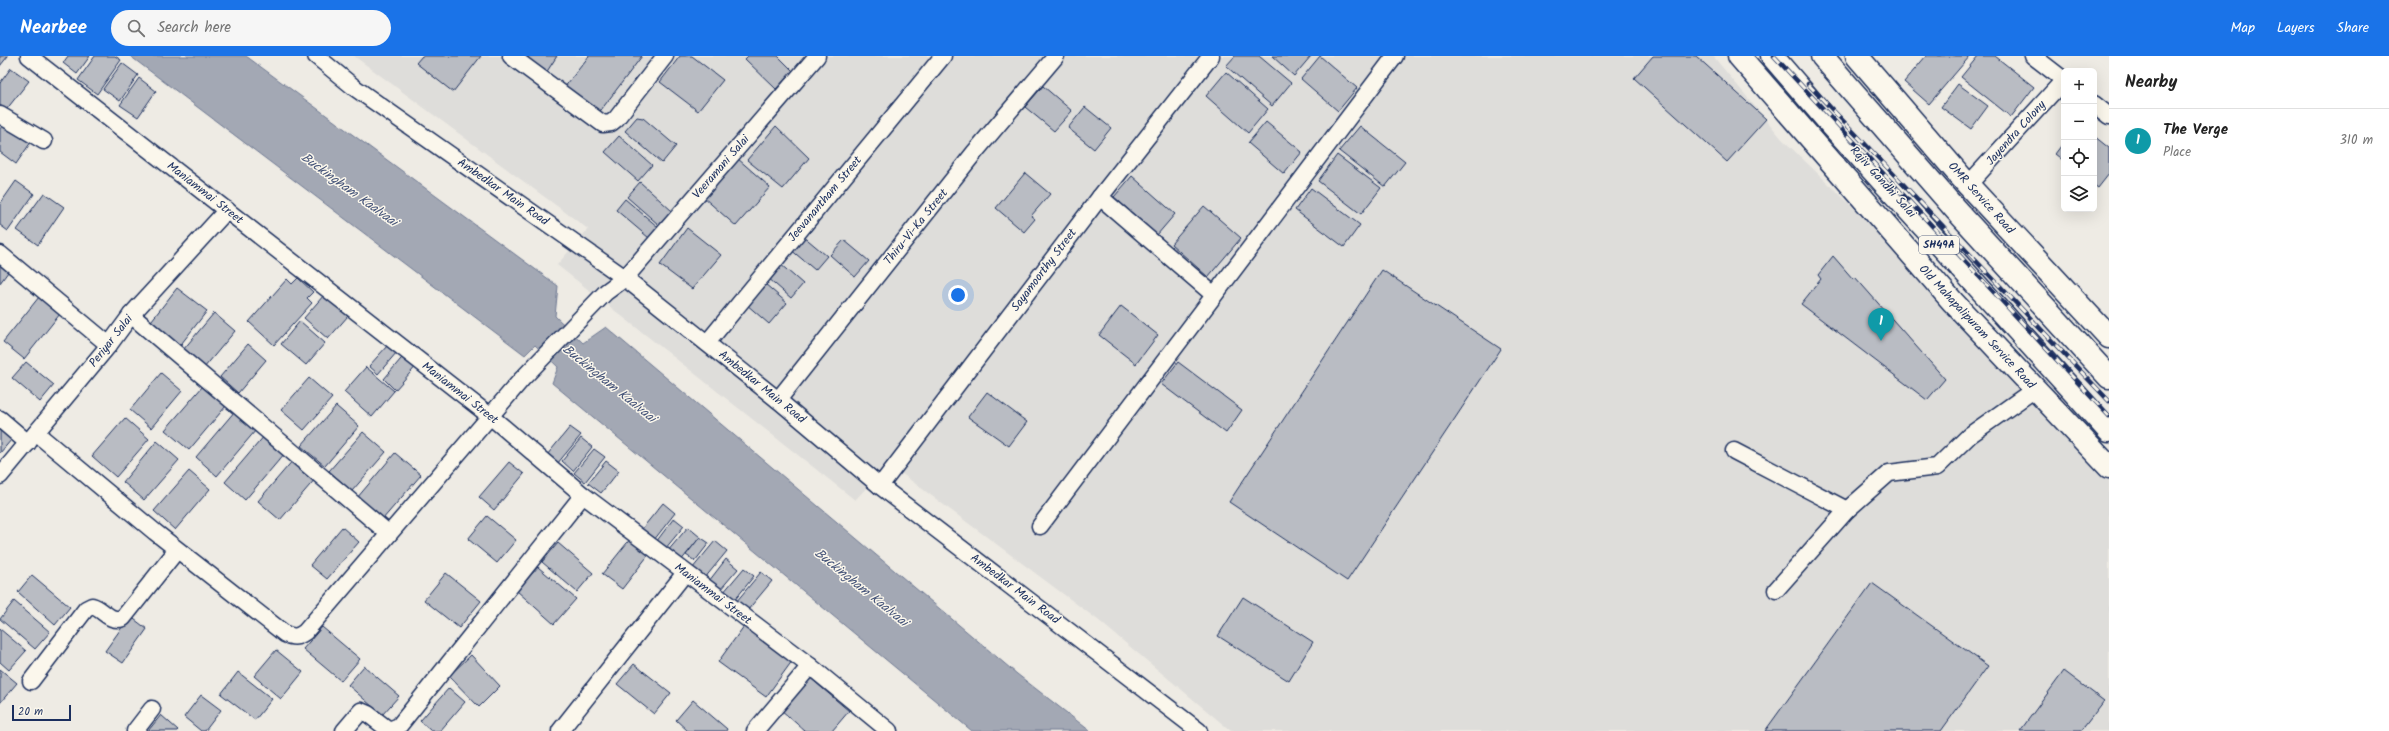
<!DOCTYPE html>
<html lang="en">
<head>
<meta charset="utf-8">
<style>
  :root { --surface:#fff; --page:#f6f6f6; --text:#222; --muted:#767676; --line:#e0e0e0; --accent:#1a73e8 }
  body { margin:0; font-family:Kalam,sans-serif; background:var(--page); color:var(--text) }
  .controls { position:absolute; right:12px; top:12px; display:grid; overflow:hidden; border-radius:6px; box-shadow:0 4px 16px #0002 }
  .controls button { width:36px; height:36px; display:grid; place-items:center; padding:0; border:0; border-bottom:1px solid var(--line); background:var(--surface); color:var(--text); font:20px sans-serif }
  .scale { position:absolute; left:12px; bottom:10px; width:59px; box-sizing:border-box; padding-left:4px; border:2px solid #1b2f5e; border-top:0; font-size:11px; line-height:14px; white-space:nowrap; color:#1b2f5e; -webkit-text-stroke:3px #fbf7ec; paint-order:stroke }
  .you { position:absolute; left:958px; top:239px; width:14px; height:14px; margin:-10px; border:3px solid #fff; border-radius:50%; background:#1a73e8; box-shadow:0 0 0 6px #1a73e833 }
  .badge { display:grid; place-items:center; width:26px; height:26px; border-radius:50%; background:var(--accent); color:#fff; font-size:13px; font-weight:700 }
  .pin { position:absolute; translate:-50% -33px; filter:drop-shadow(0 1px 2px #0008) }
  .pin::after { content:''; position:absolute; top:21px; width:14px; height:12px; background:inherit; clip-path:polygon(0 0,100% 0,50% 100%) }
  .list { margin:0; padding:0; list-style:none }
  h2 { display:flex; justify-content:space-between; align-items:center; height:52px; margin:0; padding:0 16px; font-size:17px }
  h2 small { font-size:13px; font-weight:400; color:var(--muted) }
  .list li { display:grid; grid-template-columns:26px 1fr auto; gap:12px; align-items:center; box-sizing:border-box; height:64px; padding:0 16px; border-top:1px solid var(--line) }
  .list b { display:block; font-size:15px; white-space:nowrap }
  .list p { margin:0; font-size:13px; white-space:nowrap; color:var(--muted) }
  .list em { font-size:13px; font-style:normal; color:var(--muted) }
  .icon { flex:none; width:22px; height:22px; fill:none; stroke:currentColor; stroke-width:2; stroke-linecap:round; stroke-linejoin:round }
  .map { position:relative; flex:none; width:2109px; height:675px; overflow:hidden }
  header { display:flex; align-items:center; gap:24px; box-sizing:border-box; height:56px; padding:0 20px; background:var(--accent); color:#fff }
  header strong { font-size:19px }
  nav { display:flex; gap:22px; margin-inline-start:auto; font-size:14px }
  .search { width:280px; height:36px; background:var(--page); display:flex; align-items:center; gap:10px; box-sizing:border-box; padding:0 14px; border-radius:22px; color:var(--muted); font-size:15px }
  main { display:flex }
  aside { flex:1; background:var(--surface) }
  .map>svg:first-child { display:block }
  .built { fill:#deddda }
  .water { fill:#a3a8b4; stroke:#6d7892 }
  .building { fill:#b9bcc3; stroke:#1b2f5e }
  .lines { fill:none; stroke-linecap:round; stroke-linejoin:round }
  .street-casing { stroke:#1b2f5e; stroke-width:19 }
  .secondary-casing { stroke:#1b2f5e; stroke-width:25 }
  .primary-casing { stroke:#1b2f5e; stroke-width:25 }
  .street { stroke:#fbf7ec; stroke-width:16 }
  .secondary { stroke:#fbf7ec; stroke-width:22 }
  .primary { stroke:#fbf7ec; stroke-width:22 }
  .rail-casing { stroke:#1b2f5e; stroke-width:4.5 }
  .rail { stroke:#fbf7ec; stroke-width:3; stroke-dasharray:9; stroke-linecap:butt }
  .labels { text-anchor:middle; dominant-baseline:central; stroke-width:3; stroke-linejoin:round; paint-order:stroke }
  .shield { fill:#fbf7ec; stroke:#5e6b89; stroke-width:1 }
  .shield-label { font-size:11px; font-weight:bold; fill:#1b2f5e }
  .street-label { font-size:12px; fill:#1b2f5e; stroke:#fbf7ec }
  .water-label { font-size:13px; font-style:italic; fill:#445378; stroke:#fbf7ec }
</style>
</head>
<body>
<header>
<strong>Nearbee</strong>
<div class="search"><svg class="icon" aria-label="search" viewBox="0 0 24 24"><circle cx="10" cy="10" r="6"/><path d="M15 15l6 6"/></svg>Search here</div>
<nav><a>Map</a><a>Layers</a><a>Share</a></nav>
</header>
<main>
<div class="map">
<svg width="2109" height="675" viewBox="0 0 2109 675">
  <rect width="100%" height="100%" fill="#eeebe4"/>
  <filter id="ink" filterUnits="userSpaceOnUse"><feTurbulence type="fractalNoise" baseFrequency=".025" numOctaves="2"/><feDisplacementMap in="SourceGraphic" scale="8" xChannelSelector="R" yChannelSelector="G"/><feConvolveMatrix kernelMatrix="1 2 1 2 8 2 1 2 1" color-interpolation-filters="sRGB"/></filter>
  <g filter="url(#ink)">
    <path class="built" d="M354,0H1713L1782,83L2109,397V675H1231L1098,564L889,408L855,444L557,209L588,173Z"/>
    <path class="water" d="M130,0H246L558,230L555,260L583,287L606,271L1017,618L1090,675H972L552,327L558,311L535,289L525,299Z"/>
    <g class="building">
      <path d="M0,0H8L0,10Z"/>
      <path d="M68,0H90L77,18L63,7Z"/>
      <path d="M95,0H115L121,4L97,38L78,24Z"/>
      <path d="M422,0H481L453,36L416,7Z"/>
      <path d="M522,0H557L546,17Z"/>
      <path d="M589,0H642L598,58L564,32Z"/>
      <path d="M680,0H692L723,24L698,55L660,26Z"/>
      <path d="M748,0H778L793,15L776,33L745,3Z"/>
      <path d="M1235,0H1259L1291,27L1272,50L1226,10Z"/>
      <path d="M1272,0H1311L1294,20Z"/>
      <path d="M1320,0L1357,32L1338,55L1301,23Z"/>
      <path d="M1653,0H1696L1766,63L1727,106L1634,22Z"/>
      <path d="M1926,0H1970L1929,48L1904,26Z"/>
      <path d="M1978,0H1995L2034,31L2011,61L1961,21Z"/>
      <path d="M122,7L138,19L120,45L103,33Z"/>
      <path d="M11,12L29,25L6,54L0,49V27Z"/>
      <path d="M1226,16L1268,53L1248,77L1206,40Z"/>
      <path d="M139,22L156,35L138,61L120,49Z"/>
      <path d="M1958,28L1988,50L1971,73L1941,51Z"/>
      <path d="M1043,30L1072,55L1054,75L1025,51Z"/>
      <path d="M1085,51L1111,72L1094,93L1068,72Z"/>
      <path d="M637,61L643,62L676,90L662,107L625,75Z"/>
      <path d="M1266,66L1302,96L1284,118L1248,87Z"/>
      <path d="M4,67L31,86L16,108L0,96V73Z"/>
      <path d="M776,70L809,102L783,133L747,104Z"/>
      <path d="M1360,70L1405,106L1385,131L1339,95Z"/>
      <path d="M619,80L652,109L638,125L605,96Z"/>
      <path d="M2094,80L2109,92V118L2098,132L2094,129Z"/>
      <path d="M2064,86V105L2055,98Z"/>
      <path d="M1337,99L1381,132L1361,158L1318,125Z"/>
      <path d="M737,102L770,131L736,170L703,141Z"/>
      <path d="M1025,117L1050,138L1031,160L1035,163L1024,176L996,152Z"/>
      <path d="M1132,120L1175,158L1157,179L1114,141Z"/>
      <path d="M16,125L34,138L8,175L0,169V148Z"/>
      <path d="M640,126L672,155L659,169L627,141Z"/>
      <path d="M1311,132L1360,169L1344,191L1295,154Z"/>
      <path d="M44,137L64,151L38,189L17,174Z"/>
      <path d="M625,143L658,171L649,182L616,154Z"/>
      <path d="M1204,150L1241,182L1208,221L1171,188Z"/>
      <path d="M687,172L721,199L692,233L660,209Z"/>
      <path d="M802,179L827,200L815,214L790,193Z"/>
      <path d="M844,184L869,205L855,221L830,199Z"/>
      <path d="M1833,200L1853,223L1855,221L1945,323L1927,344L1801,248L1821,223L1818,219Z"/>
      <path d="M0,203L11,212L0,227Z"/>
      <path d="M779,207L803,228L791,242L767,221Z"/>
      <path d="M1382,214L1501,293L1347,525L1229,446Z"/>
      <path d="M298,222L313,236L307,242L312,247L274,289L249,266L287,223L292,228Z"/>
      <path d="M764,227L787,247L769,268L746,248Z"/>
      <path d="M177,232L207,255L178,292L148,269Z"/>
      <path d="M324,239L348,260L328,283L304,262Z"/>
      <path d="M39,241L60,258L24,303L3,286Z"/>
      <path d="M1121,250L1158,279L1136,308L1099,279Z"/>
      <path d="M214,257L235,275L204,312L183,294Z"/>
      <path d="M300,265L325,287L306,309L281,288Z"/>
      <path d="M248,288L266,304L238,337L220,321Z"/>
      <path d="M388,289L397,296L378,318L369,310Z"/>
      <path d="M406,297L418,308L395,334L384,323Z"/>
      <path d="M26,306L54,329L40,346L12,322Z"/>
      <path d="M1178,306L1242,354L1226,377L1161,328Z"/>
      <path d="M366,311L394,335L372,361L344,336Z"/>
      <path d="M161,317L182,335L151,372L130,354Z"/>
      <path d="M309,322L332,342L304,374L281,354Z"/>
      <path d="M203,330L226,350L189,394L165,374Z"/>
      <path d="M987,336L1027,366L1009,390L968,361Z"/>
      <path d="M336,350L359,370L325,410L301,390Z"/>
      <path d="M235,355L256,374L217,420L196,401Z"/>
      <path d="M125,362L149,383L116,421L92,400Z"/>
      <path d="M570,371L581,379L557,408L547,399Z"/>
      <path d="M0,373L12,383L0,397Z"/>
      <path d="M363,376L386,396L352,435L329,415Z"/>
      <path d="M265,379L285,397L245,444L225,426Z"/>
      <path d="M581,382L592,391L573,415L562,405Z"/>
      <path d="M157,385L179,404L144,444L123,426Z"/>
      <path d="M594,393L605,401L585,426L574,417Z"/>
      <path d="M395,397L421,419L382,464L357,442Z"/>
      <path d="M294,403L316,422L280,464L258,445Z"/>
      <path d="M606,405L619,415L601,437L588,427Z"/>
      <path d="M509,406L524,418L494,454L479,441Z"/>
      <path d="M189,415L210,433L175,474L154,455Z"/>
      <path d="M663,447L675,457L654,484L641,474Z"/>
      <path d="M487,460L516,484L497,507L468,483Z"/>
      <path d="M674,462L684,470L665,493L656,486Z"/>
      <path d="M342,471L359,486L327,523L310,509Z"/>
      <path d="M688,471L700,481L680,506L667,496Z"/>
      <path d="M700,481L709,487L695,505L686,499Z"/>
      <path d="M631,482L650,497L622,533L602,518Z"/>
      <path d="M715,485L727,495L704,523L692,513Z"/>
      <path d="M558,487L593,517L577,536L542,506Z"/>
      <path d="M726,503L738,513L720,534L709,525Z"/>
      <path d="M538,511L576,543L554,568L517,535Z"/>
      <path d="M744,512L754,520L734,545L723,537Z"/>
      <path d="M761,516L772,525L747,555L736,546Z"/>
      <path d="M446,517L481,545L459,572L424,544Z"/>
      <path d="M32,519L70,551L55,569L18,536Z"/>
      <path d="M1872,527L1988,610L1941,675H1765Z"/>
      <path d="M1243,541L1313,586L1289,625L1218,580Z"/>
      <path d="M14,545L50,576L35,593L0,563Z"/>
      <path d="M130,560L147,573L123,607L105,595Z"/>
      <path d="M747,566L795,601L766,641L718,606Z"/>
      <path d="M322,571L360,603L341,625L303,593Z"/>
      <path d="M0,573L26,595L9,614L0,606Z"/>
      <path d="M276,594L303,616L281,643L254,620Z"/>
      <path d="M471,599L500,630L479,651L449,620Z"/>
      <path d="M634,608L671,637L654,658L617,628Z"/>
      <path d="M364,610L399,640L382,659L348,629Z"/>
      <path d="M0,613L17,627L0,647Z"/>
      <path d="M2064,615L2104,645L2081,675H2020Z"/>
      <path d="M238,616L272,643L255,664L221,638Z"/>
      <path d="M808,620L849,655L832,675H805L780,653Z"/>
      <path d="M449,632L465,646L440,675H431L420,665Z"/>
      <path d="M201,639L221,654L205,675H201L184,661Z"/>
      <path d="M693,644L727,673L726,675H688L676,664Z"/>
      <path d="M161,659L178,674L177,675H148Z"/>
    </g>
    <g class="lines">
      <defs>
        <g id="street">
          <path d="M29,0L490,360L583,439L810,610L889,675"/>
          <path d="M316,0L355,32L625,222L778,344L880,430L1199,675"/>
          <path d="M511,0L603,68L611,67L616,63L665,0"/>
          <path d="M2033,0L2064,24"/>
          <path d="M2094,48L2109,60"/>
          <path d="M0,59L44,85"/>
          <path d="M1968,129L2064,24"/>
          <path d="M1100,141L1214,239"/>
          <path d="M0,198L109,289"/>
          <path d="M131,259L388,477"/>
          <path d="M707,287L943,0"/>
          <path d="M778,344L974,97L1056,0"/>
          <path d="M0,363L28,387"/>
          <path d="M36,377L155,476L285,578C294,582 298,581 305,576L522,323L606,236L625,222L817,0"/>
          <path d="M1734,395L1847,454"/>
          <path d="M0,420L109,289L131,259L227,154"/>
          <path d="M880,430L1100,141L1211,0"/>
          <path d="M1040,470L1395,0"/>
          <path d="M1776,534L1847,454L1889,417L1937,411L1970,379L2035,333"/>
          <path d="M31,625L86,553L92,550C104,553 109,567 123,562L177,494"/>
          <path d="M135,675L152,653"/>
          <path d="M344,675L361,655L368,658L389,674L399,670L583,439"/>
          <path d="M560,675L685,517"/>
          <path d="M755,675L810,610"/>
        </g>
        <g id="secondary">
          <path d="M1739,0L1953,246L2109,411"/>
          <path d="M1857,0L1968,129L2109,281"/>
        </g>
        <g id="primary">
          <path d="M1772,0L1828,65L2109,375"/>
          <path d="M1822,0L1956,154L2109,321"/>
        </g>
      </defs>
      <use href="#street" class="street-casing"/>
      <use href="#secondary" class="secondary-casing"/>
      <use href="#primary" class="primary-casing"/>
      <use href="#street" class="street"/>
      <use href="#secondary" class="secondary"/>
      <use href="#primary" class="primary"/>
      <defs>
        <g id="rail">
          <path d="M1774,0L2109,360"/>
          <path d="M1808,28L2109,345"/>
        </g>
      </defs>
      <use href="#rail" class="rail-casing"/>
      <use href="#rail" class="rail"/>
    </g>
  </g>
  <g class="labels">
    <rect class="shield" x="1919" y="180" width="40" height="18" rx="3"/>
    <g class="shield-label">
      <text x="1939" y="189">SH49A</text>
    </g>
    <g class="street-label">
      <text transform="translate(2016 77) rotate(-48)">Jayendra Colony</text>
      <text transform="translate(721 111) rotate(-49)">Veeramani Salai</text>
      <text transform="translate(1883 126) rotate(48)">Rajiv Gandhi Salai</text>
      <text transform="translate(503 136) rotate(35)">Ambedkar Main Road</text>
      <text transform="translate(205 137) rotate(38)">Maniammai Street</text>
      <text transform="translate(1981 142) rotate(48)">OMR Service Road</text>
      <text transform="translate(825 143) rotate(-50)">Jeevanantham Street</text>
      <text transform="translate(916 171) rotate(-51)">Thiru-Vi-Ka Street</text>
      <text transform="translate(1044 214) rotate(-53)">Sayamoorthy Street</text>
      <text transform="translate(1977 271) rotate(47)">Old Mahapalipuram Service Road</text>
      <text transform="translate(111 285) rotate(-52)">Periyar Salai</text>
      <text transform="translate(762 331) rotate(39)">Ambedkar Main Road</text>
      <text transform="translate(460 337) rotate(38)">Maniammai Street</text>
      <text transform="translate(1015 533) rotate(37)">Ambedkar Main Road</text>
      <text transform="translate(713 538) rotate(37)">Maniammai Street</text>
    </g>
    <g class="water-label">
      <text transform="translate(349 134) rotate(36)">Buckingham Kaalvaai</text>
      <text transform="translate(609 328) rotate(39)">Buckingham Kaalvaai</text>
      <text transform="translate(861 532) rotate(39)">Buckingham Kaalvaai</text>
    </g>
  </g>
</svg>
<div class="controls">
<button>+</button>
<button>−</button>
<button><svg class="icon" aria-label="locate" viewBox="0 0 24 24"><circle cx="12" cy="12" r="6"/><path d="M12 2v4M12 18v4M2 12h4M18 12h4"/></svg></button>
<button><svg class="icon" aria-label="layers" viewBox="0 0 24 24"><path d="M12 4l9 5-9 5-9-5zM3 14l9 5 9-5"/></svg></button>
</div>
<div class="scale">20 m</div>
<div class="you"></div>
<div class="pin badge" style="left:1881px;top:285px;background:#0f9aa8">1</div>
</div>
<aside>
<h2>Nearby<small></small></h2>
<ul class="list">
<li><span class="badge" style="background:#0f9aa8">1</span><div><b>The Verge</b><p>Place</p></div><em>310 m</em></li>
</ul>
</aside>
</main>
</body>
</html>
